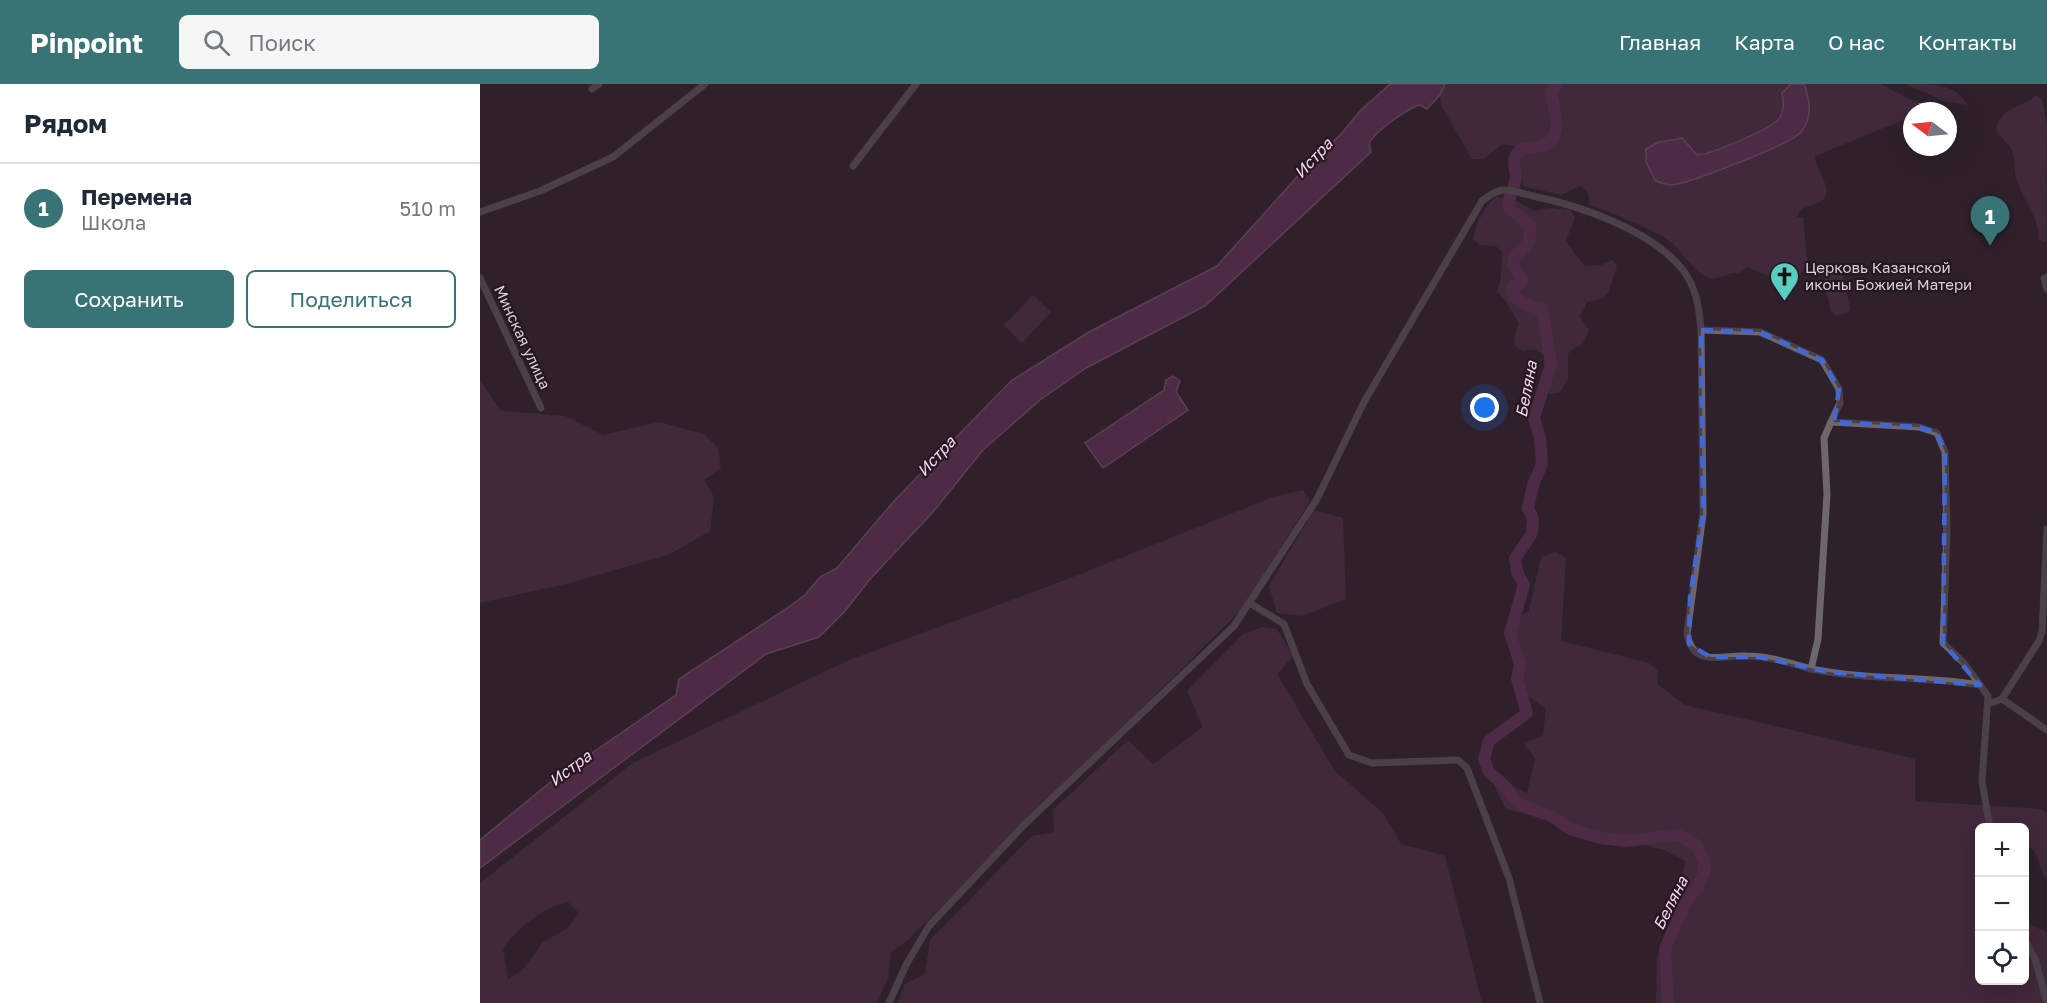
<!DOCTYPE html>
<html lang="ru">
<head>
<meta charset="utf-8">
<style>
  :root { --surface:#fff; --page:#f6f6f7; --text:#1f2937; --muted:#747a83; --line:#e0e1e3; --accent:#387375 }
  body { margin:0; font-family:"Golos Text",sans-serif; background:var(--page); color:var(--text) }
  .controls { position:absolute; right:18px; bottom:18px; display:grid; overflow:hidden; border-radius:9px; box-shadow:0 6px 24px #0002 }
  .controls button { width:54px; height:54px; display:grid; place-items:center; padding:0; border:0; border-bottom:2px solid var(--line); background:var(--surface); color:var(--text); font:30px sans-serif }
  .compass { position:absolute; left:1423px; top:18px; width:54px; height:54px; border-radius:50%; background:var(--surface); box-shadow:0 6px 24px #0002; rotate:286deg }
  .you { position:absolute; left:1005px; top:324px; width:21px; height:21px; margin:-15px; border:4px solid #fff; border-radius:50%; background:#1a73e8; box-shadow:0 0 0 9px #1a73e833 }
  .badge { display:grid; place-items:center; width:39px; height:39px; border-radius:50%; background:var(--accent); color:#fff; font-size:20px; font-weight:700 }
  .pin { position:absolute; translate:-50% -50px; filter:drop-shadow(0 2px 3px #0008) }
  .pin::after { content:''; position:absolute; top:32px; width:21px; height:18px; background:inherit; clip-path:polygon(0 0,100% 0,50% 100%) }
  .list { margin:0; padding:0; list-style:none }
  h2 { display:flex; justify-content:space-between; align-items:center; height:78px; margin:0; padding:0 24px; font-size:26px }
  h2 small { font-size:20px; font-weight:400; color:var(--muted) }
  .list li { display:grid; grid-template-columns:39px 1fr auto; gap:18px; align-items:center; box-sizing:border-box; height:90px; padding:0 24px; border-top:2px solid var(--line) }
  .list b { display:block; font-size:22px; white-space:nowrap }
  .list p { margin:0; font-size:20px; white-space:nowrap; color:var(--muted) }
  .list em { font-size:20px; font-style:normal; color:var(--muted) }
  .actions { display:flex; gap:12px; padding:18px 24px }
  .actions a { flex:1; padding:14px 0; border:2px solid var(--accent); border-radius:9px; text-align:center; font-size:21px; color:var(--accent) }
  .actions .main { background:var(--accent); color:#fff }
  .icon { flex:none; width:33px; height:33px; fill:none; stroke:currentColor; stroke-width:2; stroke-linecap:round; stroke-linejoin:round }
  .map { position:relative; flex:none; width:1567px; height:919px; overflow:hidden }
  header { display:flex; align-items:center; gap:36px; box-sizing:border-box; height:84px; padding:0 30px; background:var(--accent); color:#fff }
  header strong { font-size:28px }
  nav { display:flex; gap:33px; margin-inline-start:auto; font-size:21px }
  .search { width:420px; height:54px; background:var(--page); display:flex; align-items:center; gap:15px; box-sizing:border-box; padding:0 21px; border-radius:9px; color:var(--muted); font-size:22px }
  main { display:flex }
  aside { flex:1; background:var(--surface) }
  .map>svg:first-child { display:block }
  .green { fill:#56344c; fill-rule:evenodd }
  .water { fill:#713863; stroke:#906585; stroke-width:1.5 }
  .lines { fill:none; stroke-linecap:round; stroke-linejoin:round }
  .river { stroke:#713863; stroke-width:12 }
  .minor { stroke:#6d666b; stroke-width:7 }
  .marked { fill:none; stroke:#4268d7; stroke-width:4.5; stroke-dasharray:12 8; stroke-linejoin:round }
  .labels { text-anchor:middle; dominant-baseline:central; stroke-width:4.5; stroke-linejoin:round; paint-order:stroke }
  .poi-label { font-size:15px; fill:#d8cfd5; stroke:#261822; text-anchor:start }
  .street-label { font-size:15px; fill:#d8cfd5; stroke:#261822 }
  .water-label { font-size:16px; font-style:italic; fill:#f9d5ee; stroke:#261822 }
</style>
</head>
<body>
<header>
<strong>Pinpoint</strong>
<div class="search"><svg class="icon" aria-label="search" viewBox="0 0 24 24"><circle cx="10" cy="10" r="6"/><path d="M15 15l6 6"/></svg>Поиск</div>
<nav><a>Главная</a><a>Карта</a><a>О нас</a><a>Контакты</a></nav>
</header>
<main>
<aside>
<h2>Рядом<small></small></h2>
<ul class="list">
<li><span class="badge">1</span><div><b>Перемена</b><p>Школа</p></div><em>510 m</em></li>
</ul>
<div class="actions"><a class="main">Сохранить</a><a>Поделиться</a></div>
</aside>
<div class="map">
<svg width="1567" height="919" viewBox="0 0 1567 919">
  <rect width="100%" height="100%" fill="#2f212b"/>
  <g class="green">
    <path d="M965,0H1311L1302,9C1304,18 1304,30 1297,37C1287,46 1231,70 1217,72L1194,54L1166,65L1192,101C1212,95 1310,62 1320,48C1331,33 1330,17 1324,0H1401L1427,14L1462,27H1432V56L1423,36L1335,72C1335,89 1361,111 1335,120C1326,123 1320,123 1317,133H1323L1328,184C1304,201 1293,194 1268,183L1259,189C1248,187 1240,197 1229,194C1215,190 1201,165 1188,156C1163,140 1136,131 1108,120C1110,111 1109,107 1100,102L1081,111L1043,102L1040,78L1042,70L1037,63L1022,60L1004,75H992L961,21L960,11Z"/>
    <path d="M1426,0C1457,0 1474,0 1488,21L1463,17Z"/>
    <path d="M1555,11L1562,15L1567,43L1566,159L1559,156C1558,128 1545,122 1537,96C1533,86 1536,73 1531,64C1525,55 1512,49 1519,37C1527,21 1546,22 1555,11Z"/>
    <path d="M1016,113L1033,115L1054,127L1069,124L1091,126L1095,134L1086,156C1091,166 1099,174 1105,182L1121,181L1133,176L1137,182L1129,207L1123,214L1107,218L1100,233L1109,246L1102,261L1094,264L1088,270V295L1079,309L1070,310L1064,306V272C1057,265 1052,264 1043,267L1036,263L1034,254L1039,240L1028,220L1017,208L1021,193L1022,168L1016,162L1000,161L993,155C995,141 1005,122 1016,113Z"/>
    <path d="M1359,189L1364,193L1370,225L1368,229L1356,231L1351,227L1344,197L1345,193Z"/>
    <path d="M553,211L571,228L542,259L524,241Z"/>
    <path d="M0,297L21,327L85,332L123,351L179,338L224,350L238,364L241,384L224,396L234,413L230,447L190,470L90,499L0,519Z"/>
    <path d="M823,406L830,417L761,526L428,856L411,868L408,894L397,919H0V799L153,679L367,577L593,493L793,413ZM88,818L99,829L89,843L62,859L42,887L28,895L23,865C38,843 62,824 88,818Z"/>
    <path d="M834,426L863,434L866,515L822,532L797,529L789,502Z"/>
    <path d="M1075,468L1086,474L1081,557L1169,579L1178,586L1177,600L1205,621L1435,675V717L1560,725L1567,729V795C1556,783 1563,767 1545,762L1544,744H1500V896H1544L1545,827L1551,841L1566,848L1567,853V919H1176L1177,872L1198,829L1205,777L1184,766L1026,725L1010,693L1047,709L1055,675L1044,660L1063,651L1066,625L1041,607L1027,537L1049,527L1061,473Z"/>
    <path d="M783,543L797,545L813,572L797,590L855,687L904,730L921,760L965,772L1002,919H418L425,900L445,890L450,856L552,752L574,748L573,726L648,656L673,680L723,643L707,607L763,550Z"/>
  </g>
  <g class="water">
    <path d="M910,0H965L960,11L947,25L940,21C928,24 893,49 889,60L891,68L725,222L606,284L560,316L503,366L453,428L391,494L365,527L339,553L286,570L0,784V756L73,696L196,611L199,595L303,527L325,511L340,493L357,484L414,417L531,297L609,248L737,182L825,84L862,49L880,27Z"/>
    <path d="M1311,0H1324C1330,17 1333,33 1321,48C1311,60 1210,99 1192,101C1186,101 1180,99 1175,96L1166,78V65L1179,58L1202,54L1217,71C1230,71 1287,46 1297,37C1304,30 1304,18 1302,9Z"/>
    <path d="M693,292L700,297L696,308L708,326L623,384L605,359L684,306L686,296Z"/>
  </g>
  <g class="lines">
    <path class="river" d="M1077,0L1071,10C1075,27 1085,56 1061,62C1052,65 1043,61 1036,71C1031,79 1038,89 1035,98C1033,108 1027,113 1029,124L1050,141C1052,156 1046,164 1034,172L1033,181L1042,196L1039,201L1033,202L1032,209C1039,219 1051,223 1062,224L1071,280L1054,334L1060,354L1062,380L1053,401L1048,424L1053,435L1052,449L1035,475L1037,488L1044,501L1030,549L1040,580L1037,595L1047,629L1009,657L1004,675L1009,688L1026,703L1033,714L1041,721L1073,733L1092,746L1121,754L1146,757L1198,751L1216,761L1224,776V788L1219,801L1205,819L1185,865L1188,919"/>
    <g class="minor">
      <path d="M112,5L119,0"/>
      <path d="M373,82L436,0"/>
      <path d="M0,128L60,107L133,73L225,0"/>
      <path d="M1567,193L1564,194L1567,205"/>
      <path d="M0,194L61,324"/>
      <path d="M1221,246L1280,248L1342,276L1359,305L1360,319L1351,338"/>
      <path d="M771,520L804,540L827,600L869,671L892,679L978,676L987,684L1029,794L1060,919"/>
      <path d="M1331,585C1387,596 1444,592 1500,601L1508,612L1502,697L1510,744"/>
      <path d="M1522,615L1567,646"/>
      <path d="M1508,620L1522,615L1559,557L1562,548L1567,445"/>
      <path d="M1544,854L1555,875L1567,919"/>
      <path d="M409,919L426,881L449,842L544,741L754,542L837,415L884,318L1002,117C1008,112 1014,108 1022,106C1031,105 1044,110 1053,112C1101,122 1171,146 1203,186C1217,205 1219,224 1221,246L1223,430L1207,550C1209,560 1213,569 1223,572C1236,576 1253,571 1266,572C1289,572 1310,579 1331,585L1338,555L1347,410L1344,354L1351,338L1439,343L1457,349L1465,368L1467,446L1463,559L1484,579L1500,601"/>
    </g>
  </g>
  <path d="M0 0H1567V919H0ZM1221,246L1280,248L1342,276L1359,305L1354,338L1439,343L1457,349L1465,368L1463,559L1500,601L1348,588L1280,573H1230L1209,560L1210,513L1223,430Z" fill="#2f212b" fill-opacity=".55" fill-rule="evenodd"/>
  <path class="marked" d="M1221,246L1280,248L1342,276L1359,305L1354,338L1439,343L1457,349L1465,368L1463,559L1500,601L1348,588L1280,573H1230L1209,560L1210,513L1223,430Z"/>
  <defs>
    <symbol id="church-pin" viewBox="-11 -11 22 30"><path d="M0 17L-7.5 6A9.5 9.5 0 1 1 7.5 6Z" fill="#57cec1" stroke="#261822"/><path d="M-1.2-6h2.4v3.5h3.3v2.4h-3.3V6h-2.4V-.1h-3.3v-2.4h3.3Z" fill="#111"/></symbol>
  </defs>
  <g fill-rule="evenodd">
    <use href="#church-pin" x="1288" y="176" width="33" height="45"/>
  </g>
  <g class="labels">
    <g class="poi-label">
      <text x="1325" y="183">Церковь Казанской<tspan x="1325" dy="17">иконы Божией Матери</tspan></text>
    </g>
    <g class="street-label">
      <text transform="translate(43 253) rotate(65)">Минская улица</text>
    </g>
    <g class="water-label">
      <text transform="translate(833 74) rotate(-47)">Истра</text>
      <text transform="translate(1046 305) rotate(-79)">Беляна</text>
      <text transform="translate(456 372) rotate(-47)">Истра</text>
      <text transform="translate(90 684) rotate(-37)">Истра</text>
      <text transform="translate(1190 819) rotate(-63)">Беляна</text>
    </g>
  </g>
</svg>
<div class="controls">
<button>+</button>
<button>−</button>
<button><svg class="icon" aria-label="locate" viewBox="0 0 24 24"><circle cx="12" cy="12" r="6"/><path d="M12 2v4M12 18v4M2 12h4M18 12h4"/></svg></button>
</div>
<svg class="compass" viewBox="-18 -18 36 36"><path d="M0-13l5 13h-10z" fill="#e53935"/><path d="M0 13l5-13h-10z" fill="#747a83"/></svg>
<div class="you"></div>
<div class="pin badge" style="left:1510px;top:162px">1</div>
</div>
</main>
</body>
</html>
